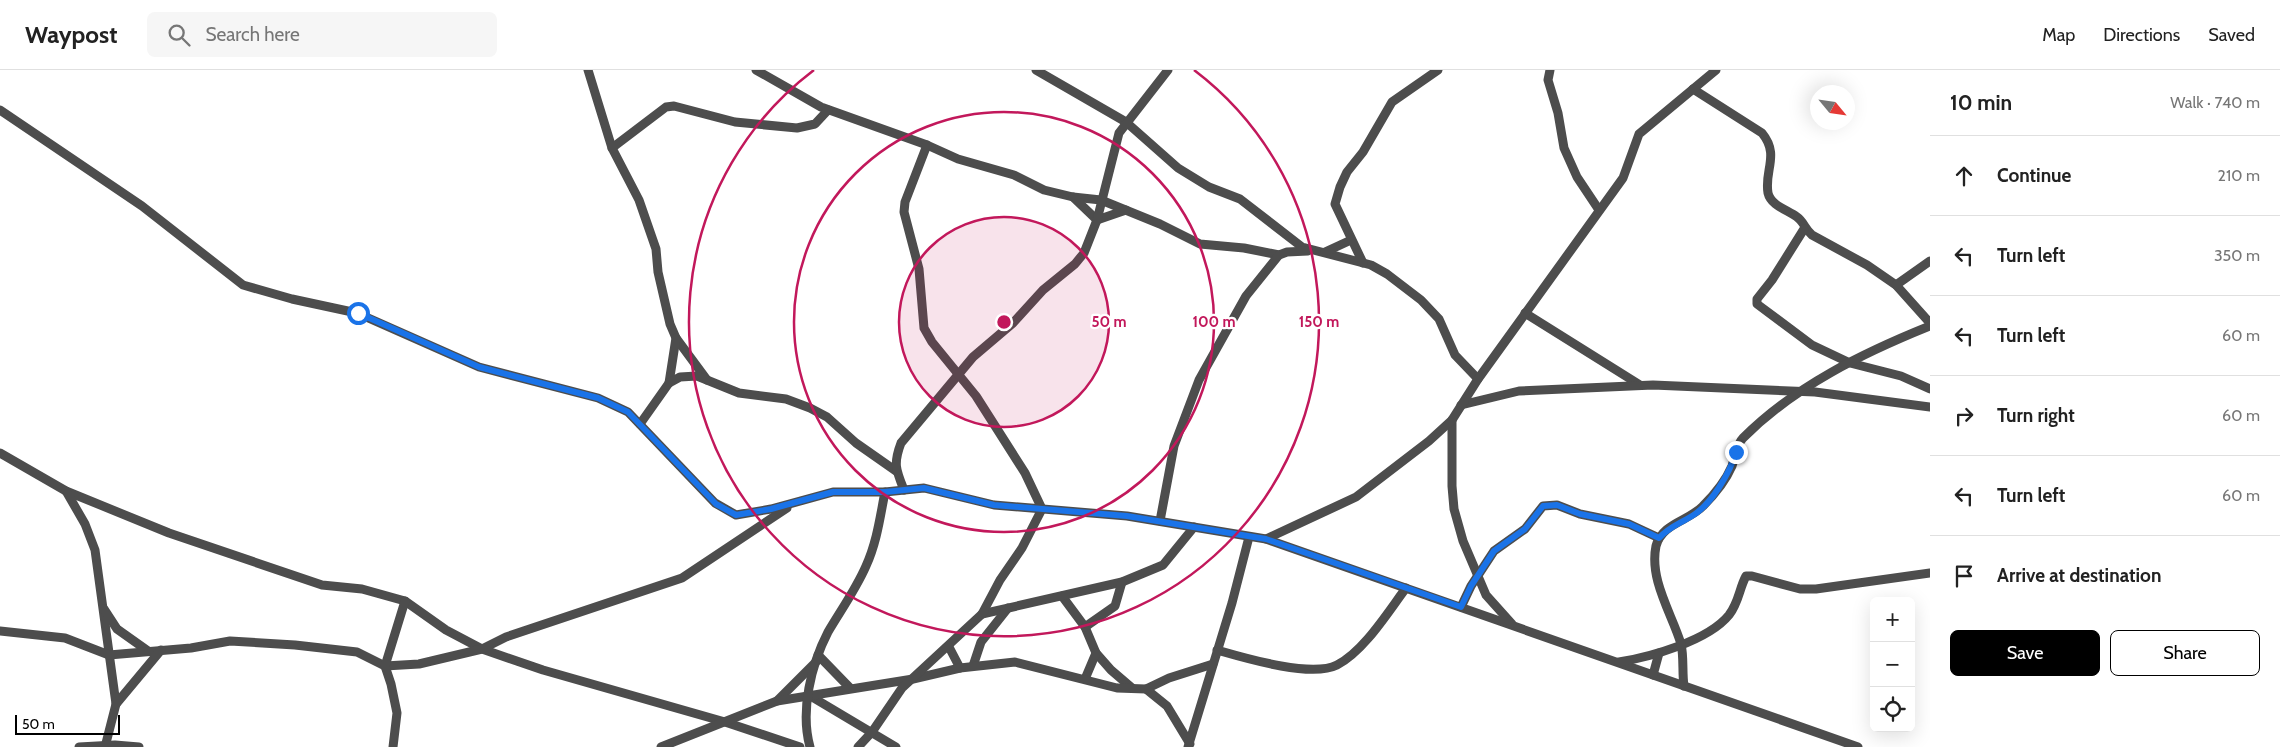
<!DOCTYPE html>
<html lang="en">
<head>
<meta charset="utf-8">
<style>
  :root { --surface:#fff; --page:#f6f6f6; --text:#222; --muted:#767676; --line:#e0e0e0; --accent:#000 }
  body { margin:0; font-family:Cabin,sans-serif; background:var(--page); color:var(--text) }
  .controls { position:absolute; right:15px; bottom:15px; display:grid; overflow:hidden; border-radius:8px; box-shadow:0 5px 20px #0002 }
  .controls button { width:45px; height:45px; display:grid; place-items:center; padding:0; border:0; border-bottom:1px solid var(--line); background:var(--surface); color:var(--text); font:25px sans-serif }
  .compass { position:absolute; left:1810px; top:15px; width:45px; height:45px; border-radius:50%; background:var(--surface); box-shadow:0 5px 20px #0002; rotate:119deg }
  .scale { position:absolute; left:15px; bottom:12px; width:105px; box-sizing:border-box; padding-left:5px; border:2px solid #000; border-top:0; font-size:14px; line-height:18px; white-space:nowrap; color:#000; -webkit-text-stroke:4px #fff; paint-order:stroke }
  .stop { position:absolute; width:15px; height:15px; margin:-11px; border:4px solid #1a73e8; border-radius:50%; background:#fff }
  .stop.end { background:#1a73e8; border-color:#fff; box-shadow:0 1px 5px #0008 }
  .list { margin:0; padding:0; list-style:none }
  h2 { display:flex; justify-content:space-between; align-items:center; height:65px; margin:0; padding:0 20px; font-size:21px }
  h2 small { font-size:16px; font-weight:400; color:var(--muted) }
  .list li { display:grid; grid-template-columns:32px 1fr auto; gap:15px; align-items:center; box-sizing:border-box; height:80px; padding:0 20px; border-top:1px solid var(--line) }
  .list b { display:block; font-size:19px; white-space:nowrap }
  .list em { font-size:16px; font-style:normal; color:var(--muted) }
  .actions { display:flex; gap:10px; padding:15px 20px }
  .actions a { flex:1; padding:11px 0; border:1px solid var(--accent); border-radius:8px; text-align:center; font-size:18px; color:var(--accent) }
  .actions .main { background:var(--accent); color:#fff }
  .icon { flex:none; width:28px; height:28px; fill:none; stroke:currentColor; stroke-width:2; stroke-linecap:round; stroke-linejoin:round }
  .map { position:relative; flex:none; width:1930px; height:677px; overflow:hidden }
  header { display:flex; align-items:center; gap:30px; box-sizing:border-box; height:70px; padding:0 25px; background:var(--surface); border-bottom:1px solid var(--line) }
  header strong { font-size:24px }
  nav { display:flex; gap:28px; margin-inline-start:auto; font-size:18px }
  .search { width:350px; height:45px; background:var(--page); display:flex; align-items:center; gap:12px; box-sizing:border-box; padding:0 18px; border-radius:8px; color:var(--muted); font-size:19px }
  main { display:flex }
  aside { flex:1; background:var(--surface) }
  .map>svg:first-child { display:block }
  .lines { fill:none; stroke-linecap:round; stroke-linejoin:round }
  .minor { stroke:#4d4d4d; stroke-width:9 }
  .route { stroke:#1a73e8; stroke-width:6 }
  .ring { fill:none; stroke:#c2185b; stroke-width:2.5 }
  .centre { fill:#c2185b; stroke:#fff; stroke-width:2.5 }
  .ring-label { font-size:15px; text-anchor:middle; font-weight:bold; fill:#c2185b; stroke:#fff; stroke-width:4.5; stroke-linejoin:round; paint-order:stroke }
</style>
</head>
<body>
<header>
<strong>Waypost</strong>
<div class="search"><svg class="icon" aria-label="search" viewBox="0 0 24 24"><circle cx="10" cy="10" r="6"/><path d="M15 15l6 6"/></svg>Search here</div>
<nav><a>Map</a><a>Directions</a><a>Saved</a></nav>
</header>
<main>
<div class="map">
<svg width="1930" height="677" viewBox="0 0 1930 677">
  <rect width="100%" height="100%" fill="#fff"/>
  <g class="lines">
    <g class="minor">
      <path d="M588,0L612,78L639,130L656,179L658,202L670,254L676,268L707,310"/>
      <path d="M756,0L821,37L927,75L958,89L1014,105L1044,120L1073,127L1101,130L1160,154L1200,174L1244,178L1279,185"/>
      <path d="M1036,0L1126,52L1178,98L1209,117L1240,129L1302,177L1371,195L1387,204L1421,230L1439,249L1455,285L1478,309"/>
      <path d="M1550,0L1548,10L1558,43L1564,78L1577,107L1599,140"/>
      <path d="M1693,19L1762,63C1780,85 1764,100 1768,123C1771,136 1788,140 1797,147C1804,152 1805,159 1812,165L1867,195L1896,215L1930,253"/>
      <path d="M0,40L142,136L243,215L292,229L357,243L479,297L598,328L628,342L715,433L736,445L771,439L833,422H885L924,418L994,435L1127,446L1266,469L1858,677"/>
      <path d="M612,78L666,37L674,36L735,52L797,58L815,54L828,40"/>
      <path d="M1073,127L1097,150L1126,140"/>
      <path d="M1804,159L1772,210L1757,229V234L1812,275L1850,293L1901,306L1930,319"/>
      <path d="M1325,182L1351,170"/>
      <path d="M1363,193L1335,134L1340,117L1347,102L1363,82L1392,32L1438,0"/>
      <path d="M1896,215L1930,191"/>
      <path d="M1525,243L1640,315"/>
      <path d="M669,313L676,268"/>
      <path d="M1461,335L1519,321L1653,315L1815,322L1930,337"/>
      <path d="M1452,350V416L1454,439L1463,471L1486,525L1512,554"/>
      <path d="M640,354L669,313L680,307L697,306L739,323L786,329L810,338L827,347L856,373L896,401"/>
      <path d="M0,383L66,421L169,463L322,515L362,519L405,531L446,560L482,579L543,600L725,652L800,677"/>
      <path d="M904,420C896,400 893,394 901,373L973,287L1013,253L1043,220L1075,194L1084,183L1097,150L1119,63L1168,0"/>
      <path d="M66,421L85,454L95,480L116,634L105,677"/>
      <path d="M1160,451L1174,376L1199,310L1246,226L1279,185L1287,182L1308,181"/>
      <path d="M1266,469L1356,427L1429,371L1452,350L1478,309L1623,108L1639,64L1716,0"/>
      <path d="M1062,526L1085,557L1096,583L1111,600L1132,618"/>
      <path d="M1461,537L1471,516L1494,481L1525,459L1543,436L1557,435L1580,444L1629,454L1659,468"/>
      <path d="M104,539L117,559L148,581"/>
      <path d="M982,544L1122,512L1163,495L1194,457"/>
      <path d="M1085,557L1115,536L1122,512"/>
      <path d="M0,561L65,568L109,585L191,578L230,571L295,575L357,582L385,596L419,594L482,579L506,567L682,508L787,438"/>
      <path d="M949,577L960,598"/>
      <path d="M1217,580C1245,588 1311,608 1337,595C1364,581 1388,542 1406,518"/>
      <path d="M818,585L850,618"/>
      <path d="M1619,592C1650,587 1708,571 1729,545C1739,532 1739,519 1746,506H1752L1800,519H1816L1930,503"/>
      <path d="M973,596L981,572L1008,538"/>
      <path d="M1653,605L1659,583"/>
      <path d="M1085,609L1096,583"/>
      <path d="M1684,616C1682,603 1684,586 1681,574C1672,544 1649,510 1656,476C1662,453 1689,451 1703,436C1714,425 1726,410 1732,396C1735,387 1736,375 1743,368C1795,316 1863,283 1930,256"/>
      <path d="M1146,619L1167,636L1190,674"/>
      <path d="M812,627L896,677"/>
      <path d="M777,631L816,592"/>
      <path d="M116,634L161,580"/>
      <path d="M79,677L115,675L139,677"/>
      <path d="M393,677L397,643L391,614L385,596L405,531"/>
      <path d="M661,677L777,631L913,609L960,598L1015,592L1117,618L1146,619L1169,608L1213,594"/>
      <path d="M810,677C800,641 811,595 828,562C841,540 856,519 866,496C877,472 880,447 885,422"/>
      <path d="M858,677L872,662L902,618L982,544L1000,510L1022,478L1042,439L1025,403L976,326L932,272L924,258L919,199L904,142L905,132L927,75"/>
      <path d="M1188,677L1232,533L1249,467"/>
    </g>
  </g>
  <g class="lines">
    <path class="route" d="M358,243L479,297L598,328L628,342L716,434L736,445L771,439L833,422H885L924,418L994,435L1127,446L1266,469L1461,537L1471,516L1494,481L1525,459L1543,436L1557,435L1580,444L1629,454L1659,468C1669,457 1679,454 1692,446C1711,435 1730,403 1736,382"/>
  </g>
  <circle cx="1004" cy="252" r="105" fill="#c2185b" fill-opacity=".12"/>
  <g class="ring">
    <circle cx="1004" cy="252" r="105"/>
    <circle cx="1004" cy="252" r="210"/>
    <path d="M1194 0A315 315 0 1 1 814 0"/>
  </g>
  <circle cx="1004" cy="252" r="8" class="centre"/>
  <g class="ring-label">
    <text x="1109" y="257">50 m</text>
    <text x="1214" y="257">100 m</text>
    <text x="1319" y="257">150 m</text>
  </g>
</svg>
<div class="controls">
<button>+</button>
<button>−</button>
<button><svg class="icon" aria-label="locate" viewBox="0 0 24 24"><circle cx="12" cy="12" r="6"/><path d="M12 2v4M12 18v4M2 12h4M18 12h4"/></svg></button>
</div>
<svg class="compass" viewBox="-18 -18 36 36"><path d="M0-13l5 13h-10z" fill="#e53935"/><path d="M0 13l5-13h-10z" fill="#767676"/></svg>
<div class="scale">50 m</div>
<div class="stop" style="left:358px;top:243px"></div>
<div class="stop end" style="left:1736px;top:382px"></div>
</div>
<aside>
<h2>10 min<small>Walk · 740 m</small></h2>
<ul class="list">
<li><svg class="icon" aria-label="ahead" viewBox="0 0 24 24"><path d="M12 20V5M6 11l6-6 6 6"/></svg><div><b>Continue</b></div><em>210 m</em></li>
<li><svg class="icon" aria-label="left" viewBox="0 0 24 24"><path d="M17 20v-9H6M10 6l-5 5 5 5"/></svg><div><b>Turn left</b></div><em>350 m</em></li>
<li><svg class="icon" aria-label="left" viewBox="0 0 24 24"><path d="M17 20v-9H6M10 6l-5 5 5 5"/></svg><div><b>Turn left</b></div><em>60 m</em></li>
<li><svg class="icon" aria-label="right" viewBox="0 0 24 24"><path d="M7 20v-9h11M14 6l5 5-5 5"/></svg><div><b>Turn right</b></div><em>60 m</em></li>
<li><svg class="icon" aria-label="left" viewBox="0 0 24 24"><path d="M17 20v-9H6M10 6l-5 5 5 5"/></svg><div><b>Turn left</b></div><em>60 m</em></li>
<li><svg class="icon" aria-label="arrive" viewBox="0 0 24 24"><path d="M6 21V4h12l-3 4 3 4H6"/></svg><div><b>Arrive at destination</b></div></li>
</ul>
<div class="actions"><a class="main">Save</a><a>Share</a></div>
</aside>
</main>
</body>
</html>
